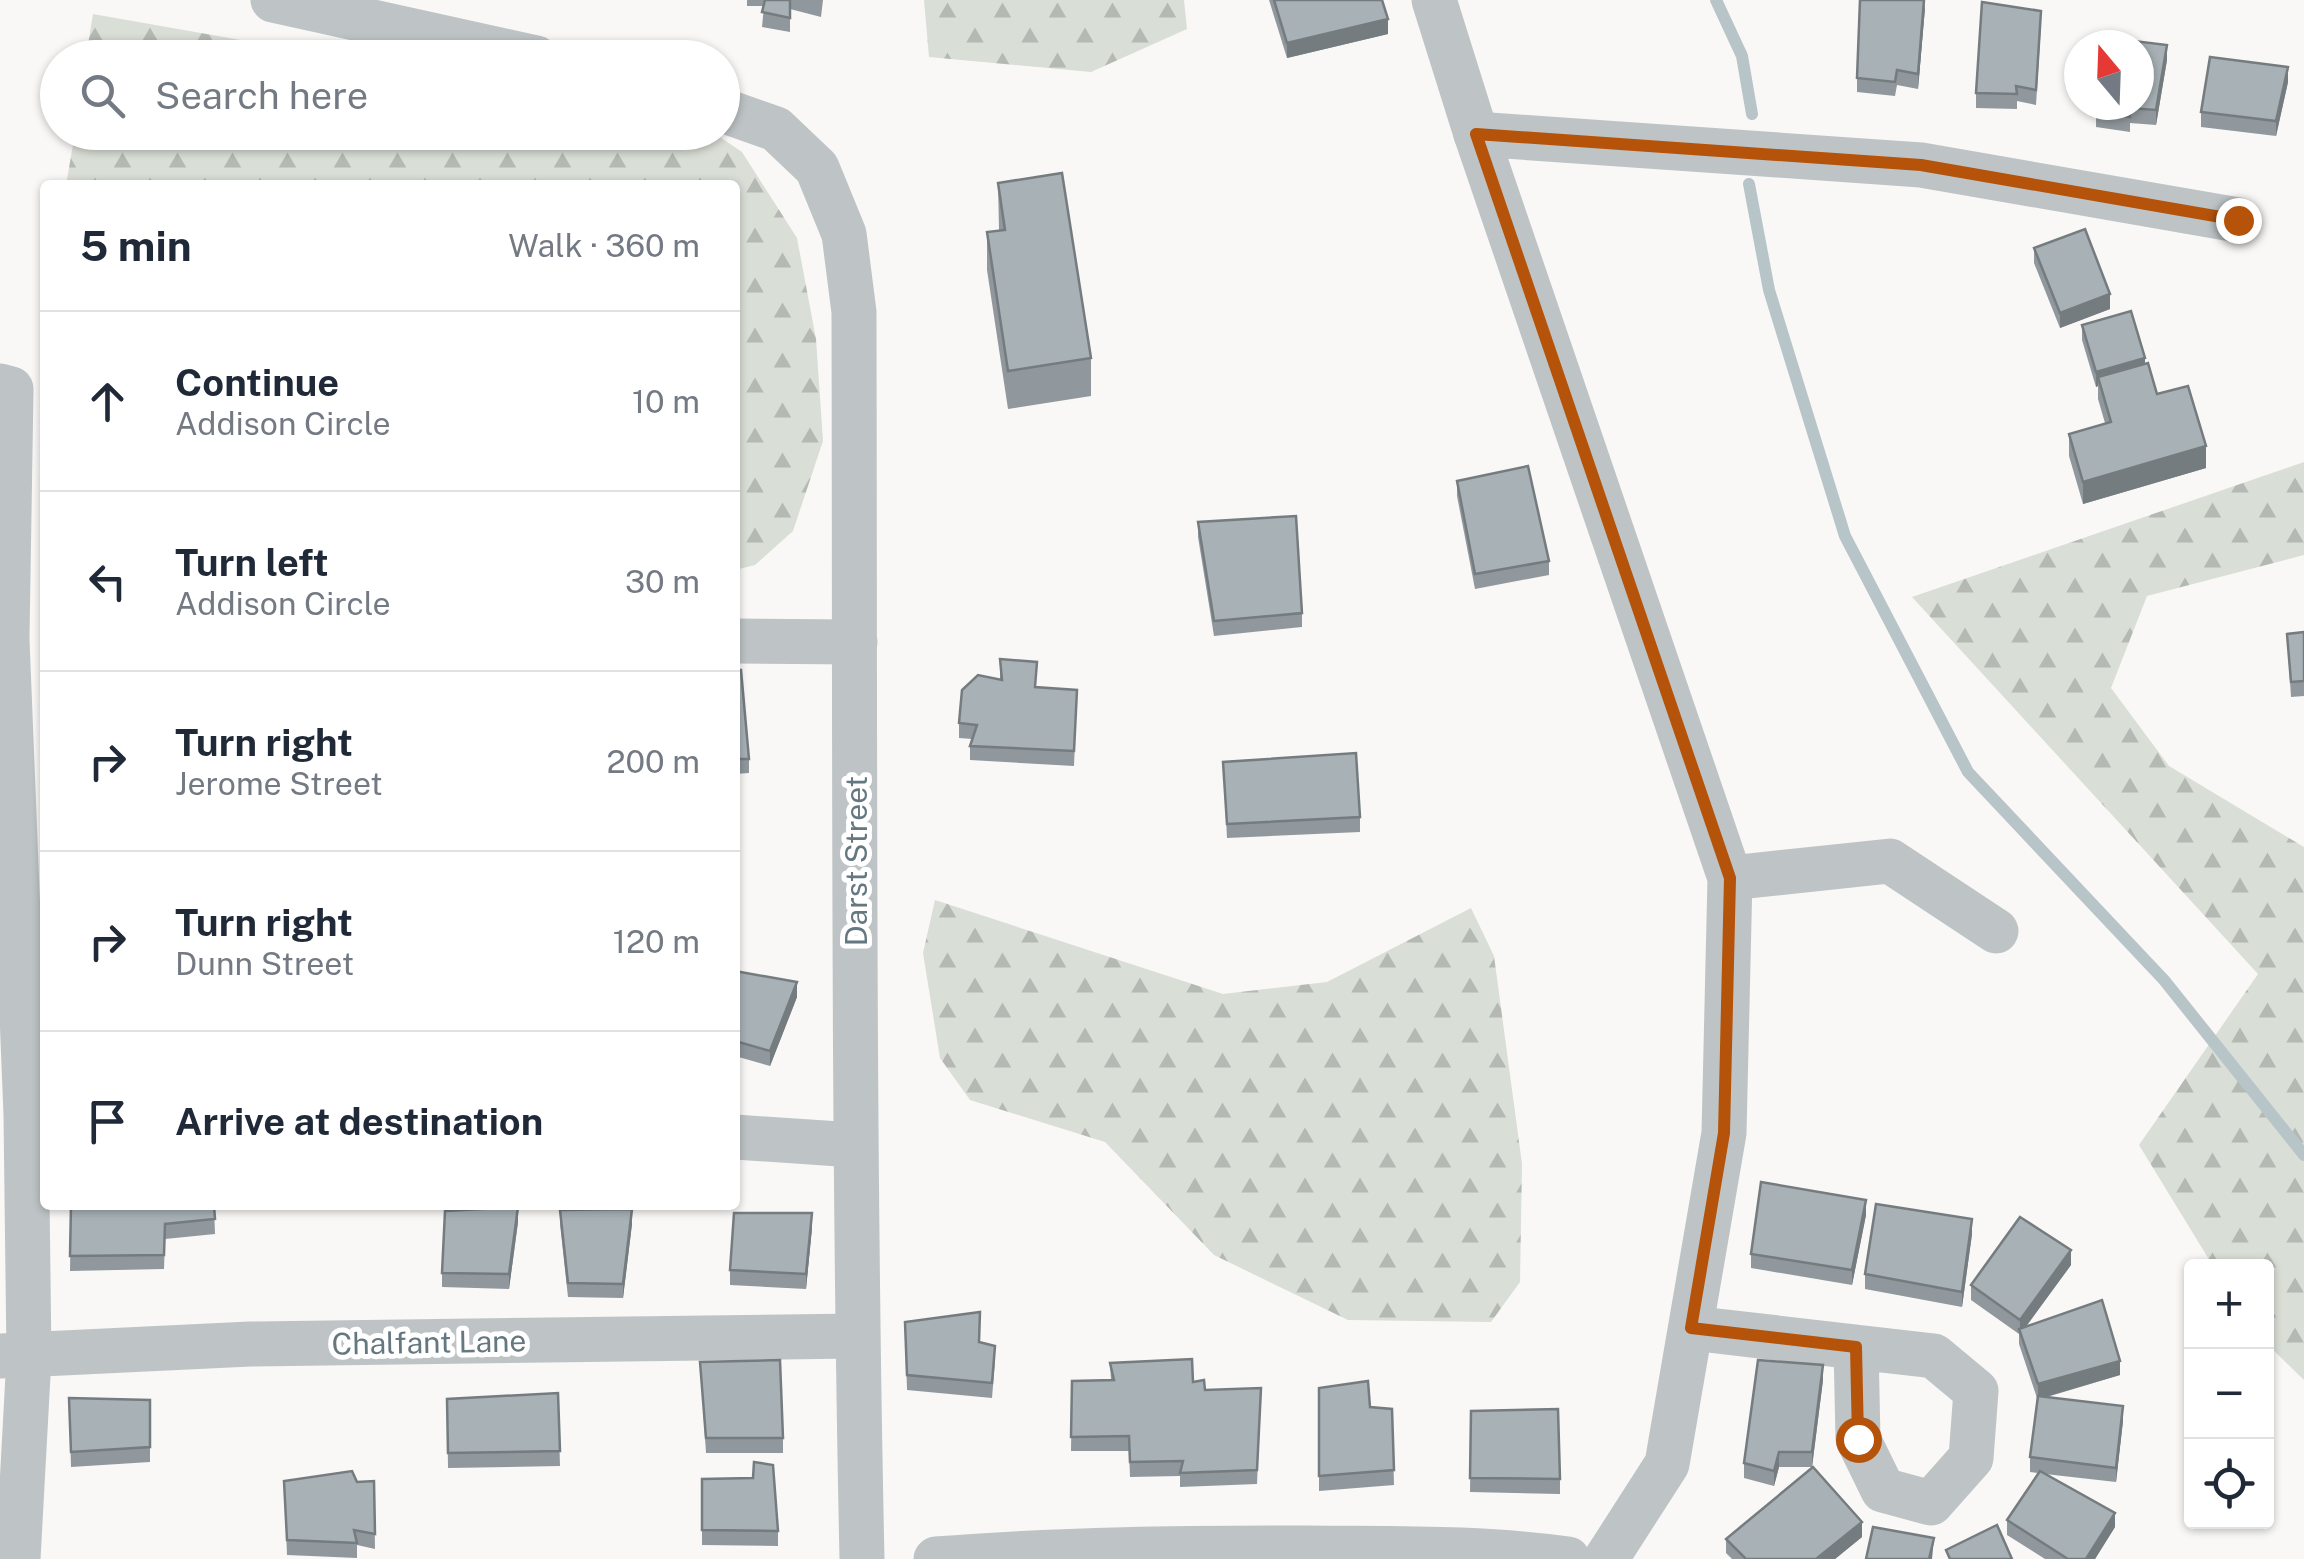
<!DOCTYPE html>
<html lang="en">
<head>
<meta charset="utf-8">
<style>
  :root { --surface:#fff; --page:#f6f6f7; --text:#1f2937; --muted:#747a83; --line:#e0e1e3 }
  body { margin:0; font-family:"Public Sans",sans-serif; background:var(--page); color:var(--text) }
  .controls { position:absolute; right:30px; bottom:30px; display:grid; overflow:hidden; border-radius:10px; box-shadow:0 2px 8px #0004 }
  .controls button { width:90px; height:90px; display:grid; place-items:center; padding:0; border:0; border-bottom:2px solid var(--line); background:var(--surface); color:var(--text); font:50px sans-serif }
  .compass { position:absolute; left:2064px; top:30px; width:90px; height:90px; border-radius:50%; background:var(--surface); box-shadow:0 2px 8px #0004; rotate:341deg }
  .stop { position:absolute; width:30px; height:30px; margin:-22px; border:8px solid #b45309; border-radius:50%; background:#fff }
  .stop.end { background:#b45309; border-color:#fff; box-shadow:0 2px 10px #0008 }
  .list { margin:0; padding:0; list-style:none }
  h2 { display:flex; justify-content:space-between; align-items:center; height:130px; margin:0; padding:0 40px; font-size:42px }
  h2 small { font-size:32px; font-weight:400; color:var(--muted) }
  .list li { display:grid; grid-template-columns:65px 1fr auto; gap:30px; align-items:center; box-sizing:border-box; height:180px; padding:0 40px; border-top:2px solid var(--line) }
  .list b { display:block; font-size:38px; white-space:nowrap }
  .list p { margin:0; font-size:32px; white-space:nowrap; color:var(--muted) }
  .list em { font-size:32px; font-style:normal; color:var(--muted) }
  .icon { flex:none; width:55px; height:55px; fill:none; stroke:currentColor; stroke-width:2; stroke-linecap:round; stroke-linejoin:round }
  .map { position:relative; flex:none; width:2304px; height:1559px; overflow:hidden }
  .search { position:absolute; background:var(--surface); box-shadow:0 2px 8px #0004; left:40px; top:40px; width:700px; height:110px; display:flex; align-items:center; gap:25px; box-sizing:border-box; padding:0 35px; border-radius:55px; color:var(--muted); font-size:38px }
  .panel { position:absolute; background:var(--surface); box-shadow:0 2px 8px #0004; left:40px; top:180px; width:700px; height:1030px; border-radius:10px }
  .map>svg:first-child { display:block }
  .forest { fill:url(#forest-firs) }
  .lines { fill:none; stroke-linecap:round; stroke-linejoin:round }
  .stream { stroke:#b8c5c8; stroke-width:12 }
  .minor { stroke:#bec4c6; stroke-width:45 }
  .wall { fill:#90989d }
  .shaded-wall { fill:#757c7f }
  .building { fill:#a7b1b6; stroke:#757c7f; stroke-width:2.5 }
  .route { stroke:#b45309; stroke-width:12 }
  .labels { text-anchor:middle; dominant-baseline:central; stroke-width:10; stroke-linejoin:round; paint-order:stroke }
  .street-label { font-size:30px; fill:#657880; stroke:#fff }
</style>
</head>
<body>
<div class="map">
<svg width="2304" height="1559" viewBox="0 0 2304 1559">
  <defs>
    <pattern id="forest-firs" width="22" height="20" patternUnits="userSpaceOnUse" patternTransform="scale(2.5)"><rect width="22" height="20" fill="#d9ded6"/><path d="M5 1l3.5 6h-7zM16 11l3.5 6h-7z" fill="#b4b9b3"/></pattern>
  </defs>
  <rect width="100%" height="100%" fill="#f9f8f6"/>
  <g class="forest">
    <path d="M924,0H1184L1187,29L1091,72L929,57Z"/>
    <path d="M93,14L337,57H86Z"/>
    <path d="M75,133H714L742,152L797,238L816,339L823,441L793,531L755,565L735,570V185H66Z"/>
    <path d="M2304,462V555L2147,596L2111,688L2169,766L2304,847V1380L2267,1344L2266,1266H2213L2139,1145L2258,974L1912,597Z"/>
    <path d="M935,900L1223,994L1327,982L1471,908L1494,956L1522,1164L1520,1282L1491,1322L1348,1320L1214,1255L1105,1142L970,1100L940,1058L923,953Z"/>
  </g>
  <g class="lines">
    <g class="stream">
      <path d="M1716,0L1742,56L1752,114"/>
      <path d="M1749,184L1769,290L1845,536L1968,772L2164,980L2304,1155"/>
    </g>
    <g class="minor">
      <path d="M273,0L536,58"/>
      <path d="M1434,0L1476,134L1730,878L1724,1133L1667,1464L1606,1559"/>
      <path d="M722,110L776,129L817,168L844,234L854,312C855,728 853,1143 862,1559"/>
      <path d="M1476,134L1921,165L2238,220"/>
      <path d="M0,386L11,389L7,639L26,1115L29,1357L18,1559"/>
      <path d="M735,641L855,642"/>
      <path d="M1730,878L1890,861L1996,931"/>
      <path d="M735,1137L854,1145"/>
      <path d="M1691,1328L1934,1356L1976,1391L1971,1458L1931,1503L1883,1490L1858,1439L1856,1347"/>
      <path d="M0,1356L250,1344L857,1336"/>
      <path d="M936,1559C1061,1549 1185,1548 1309,1548C1397,1549 1481,1547 1568,1559"/>
    </g>
  </g>
  <g class="wall">
    <path d="M747,0H823L821,17L790,9V32L762,27L764,6H747Z"/>
    <path d="M1269,0H1382L1388,34L1287,58Z"/>
    <path d="M1925,8L1918,89L1897,85L1895,96L1857,92V78Z"/>
    <path d="M2041,25L2036,105L2017,101V109L1976,108V93Z"/>
    <path d="M2167,60L2156,125L2130,123V132L2096,127V117L2090,116V105H2139Z"/>
    <path d="M2288,82L2276,136L2201,127V112Z"/>
    <path d="M998,183L1091,358V396L1008,409L987,270V232L999,230Z"/>
    <path d="M2034,248L2110,309L2060,328L2034,263Z"/>
    <path d="M2082,325L2145,364L2157,394L2206,468L2083,504L2069,456V434L2105,423L2098,399V386L2096,387L2082,340Z"/>
    <path d="M1457,481L1549,561V575L1475,589L1457,496Z"/>
    <path d="M1198,522L1302,613V627L1214,636L1198,537Z"/>
    <path d="M2304,632V696L2291,697L2287,634Z"/>
    <path d="M1000,659L1036,687L1077,690L1074,766L970,760V746L972,739L959,738V723L1000,679Z"/>
    <path d="M735,670L749,759V773L735,774Z"/>
    <path d="M1223,762L1360,817V832L1227,838Z"/>
    <path d="M735,971L797,997L770,1066L735,1056Z"/>
    <path d="M71,1205H214L215,1234L165,1239L164,1269L70,1271Z"/>
    <path d="M560,1210L632,1224L623,1298L568,1297L560,1224Z"/>
    <path d="M1866,1215L1852,1285L1751,1268V1254Z"/>
    <path d="M518,1222L509,1289L442,1287V1273Z"/>
    <path d="M812,1228L806,1289L730,1285V1270Z"/>
    <path d="M1972,1234L1962,1307L1865,1289V1274Z"/>
    <path d="M2071,1265L2025,1327L2120,1375L2047,1397L2123,1421L2116,1482L2045,1474L2115,1527L2095,1559H2045L2007,1535V1520L2038,1473L2030,1472V1457L2037,1398L2019,1344V1334L1971,1300V1285Z"/>
    <path d="M905,1322L979,1342L995,1361L992,1398L907,1390Z"/>
    <path d="M700,1362L783,1438V1453H706Z"/>
    <path d="M1110,1363L1193,1382L1205,1390L1261,1388L1257,1484L1180,1487V1476L1130,1477L1129,1451H1071L1072,1381L1111,1380Z"/>
    <path d="M1823,1380L1812,1467H1779L1774,1486L1744,1478V1463Z"/>
    <path d="M1319,1388L1370,1407L1392,1409L1394,1485L1319,1491Z"/>
    <path d="M558,1393L560,1466L448,1468L447,1399Z"/>
    <path d="M69,1398L150,1400V1462L71,1467Z"/>
    <path d="M1471,1411L1560,1479V1494L1470,1492Z"/>
    <path d="M702,1479L778,1531V1546L702,1545Z"/>
    <path d="M284,1481H374L375,1549L357,1545V1558L287,1555Z"/>
    <path d="M1862,1537L1835,1559H1732L1726,1553V1539Z"/>
  </g>
  <g class="shaded-wall">
    <path d="M1925,0V8L1918,89V74Z"/>
    <path d="M1388,19V34L1287,58V43Z"/>
    <path d="M2167,45V60L2156,125V110Z"/>
    <path d="M2288,67V82L2276,136V121Z"/>
    <path d="M2110,294V309L2060,328V313Z"/>
    <path d="M2145,358V373L2098,377V386L2096,387V372Z"/>
    <path d="M2206,446V468L2083,504V482Z"/>
    <path d="M797,982V997L770,1066V1051Z"/>
    <path d="M1866,1200V1215L1852,1285V1270Z"/>
    <path d="M518,1207V1222L509,1289V1274Z"/>
    <path d="M632,1209V1224L623,1298V1284Z"/>
    <path d="M812,1213V1228L806,1289V1274Z"/>
    <path d="M1972,1219V1234L1962,1307V1292Z"/>
    <path d="M2071,1250V1265L2020,1335V1320Z"/>
    <path d="M2120,1361V1375L2038,1399V1384Z"/>
    <path d="M1823,1365V1380L1812,1467V1452Z"/>
    <path d="M2123,1406V1421L2116,1482V1468Z"/>
    <path d="M1779,1452V1467L1774,1486V1471Z"/>
    <path d="M2115,1513V1527L2095,1559H2086Z"/>
    <path d="M1862,1522V1537L1835,1559H1816Z"/>
    <path d="M1934,1538L1932,1559H1929Z"/>
  </g>
  <g class="building">
    <path d="M765,0H790V18L762,12Z"/>
    <path d="M1274,0H1382L1388,19L1287,43Z"/>
    <path d="M1860,0H1924L1918,74L1897,70L1895,82L1857,78Z"/>
    <path d="M1982,2L2041,11L2036,90L2016,86L2017,94L1976,93Z"/>
    <path d="M2101,37L2167,45L2156,110L2130,108V117L2096,112L2098,105H2139V45H2099Z"/>
    <path d="M2210,57L2288,67L2276,121L2201,112Z"/>
    <path d="M1062,173L1091,358L1008,371L987,232L1005,230L998,183Z"/>
    <path d="M2085,229L2110,294L2060,313L2034,248Z"/>
    <path d="M2131,311L2145,358L2096,372L2082,325Z"/>
    <path d="M2148,363L2157,394L2188,386L2206,446L2083,482L2069,434L2111,422L2098,377Z"/>
    <path d="M1528,466L1549,561L1475,574L1457,481Z"/>
    <path d="M1296,516L1302,613L1214,621L1198,522Z"/>
    <path d="M2304,632V681L2291,682L2287,634Z"/>
    <path d="M1000,659L1037,662L1035,687L1077,690L1074,751L970,746L977,725L959,723L962,690L978,675L1002,680Z"/>
    <path d="M735,670H741L749,759H735Z"/>
    <path d="M1356,753L1360,817L1227,824L1223,762Z"/>
    <path d="M735,971L797,982L770,1051L735,1041Z"/>
    <path d="M1761,1182L1866,1200L1852,1270L1751,1254Z"/>
    <path d="M1876,1204L1972,1219L1962,1292L1865,1274Z"/>
    <path d="M71,1205H214L215,1219L165,1224L164,1255L70,1256Z"/>
    <path d="M518,1207L509,1274L442,1273L445,1211Z"/>
    <path d="M632,1209L623,1284L568,1283L560,1210Z"/>
    <path d="M734,1213H812L806,1274L730,1270Z"/>
    <path d="M2020,1217L2071,1250L2020,1320L1971,1285Z"/>
    <path d="M2102,1300L2120,1361L2038,1384L2019,1329Z"/>
    <path d="M980,1312L979,1342L995,1346L992,1383L907,1375L905,1322Z"/>
    <path d="M1192,1359L1193,1382L1204,1380L1205,1390L1261,1388L1257,1470L1180,1473L1183,1461L1130,1462L1129,1436L1071,1437L1072,1381L1114,1380L1110,1363Z"/>
    <path d="M780,1360L783,1438H706L700,1362Z"/>
    <path d="M1758,1360L1823,1365L1812,1452H1779L1774,1471L1744,1463Z"/>
    <path d="M1368,1381L1370,1407L1392,1409L1394,1470L1319,1476V1388Z"/>
    <path d="M558,1393L560,1451L448,1453L447,1399Z"/>
    <path d="M2038,1396L2123,1406L2116,1468L2030,1457Z"/>
    <path d="M69,1398L150,1400V1447L71,1452Z"/>
    <path d="M1558,1409L1560,1479L1470,1478L1471,1411Z"/>
    <path d="M754,1462L773,1465L778,1531L702,1530V1479L753,1478Z"/>
    <path d="M1813,1467L1862,1522L1816,1559H1746L1726,1539Z"/>
    <path d="M352,1471L357,1482L374,1481L375,1534L354,1530L357,1543L287,1540L284,1481Z"/>
    <path d="M2040,1471L2115,1513L2086,1559H2068L2007,1520Z"/>
    <path d="M1997,1525L2012,1559H1950L1946,1550Z"/>
    <path d="M1873,1527L1934,1538L1929,1559H1866Z"/>
  </g>
  <g class="lines">
    <path class="route" d="M1858,1439L1856,1347L1691,1328L1724,1133L1730,878L1476,134L1921,165L2238,220"/>
  </g>
  <g class="labels">
    <g class="street-label">
      <text transform="translate(856 861) rotate(-90)">Darst Street</text>
      <text transform="translate(429 1342) rotate(-1)">Chalfant Lane</text>
    </g>
  </g>
</svg>
<div class="controls">
<button>+</button>
<button>−</button>
<button><svg class="icon" aria-label="locate" viewBox="0 0 24 24"><circle cx="12" cy="12" r="6"/><path d="M12 2v4M12 18v4M2 12h4M18 12h4"/></svg></button>
</div>
<svg class="compass" viewBox="-18 -18 36 36"><path d="M0-13l5 13h-10z" fill="#e53935"/><path d="M0 13l5-13h-10z" fill="#747a83"/></svg>
<div class="stop" style="left:1858px;top:1439px"></div>
<div class="stop end" style="left:2238px;top:220px"></div>
<div class="search"><svg class="icon" aria-label="search" viewBox="0 0 24 24"><circle cx="10" cy="10" r="6"/><path d="M15 15l6 6"/></svg>Search here</div>
<section class="panel">
<h2>5 min<small>Walk · 360 m</small></h2>
<ul class="list">
<li><svg class="icon" aria-label="ahead" viewBox="0 0 24 24"><path d="M12 20V5M6 11l6-6 6 6"/></svg><div><b>Continue</b><p>Addison Circle</p></div><em>10 m</em></li>
<li><svg class="icon" aria-label="left" viewBox="0 0 24 24"><path d="M17 20v-9H6M10 6l-5 5 5 5"/></svg><div><b>Turn left</b><p>Addison Circle</p></div><em>30 m</em></li>
<li><svg class="icon" aria-label="right" viewBox="0 0 24 24"><path d="M7 20v-9h11M14 6l5 5-5 5"/></svg><div><b>Turn right</b><p>Jerome Street</p></div><em>200 m</em></li>
<li><svg class="icon" aria-label="right" viewBox="0 0 24 24"><path d="M7 20v-9h11M14 6l5 5-5 5"/></svg><div><b>Turn right</b><p>Dunn Street</p></div><em>120 m</em></li>
<li><svg class="icon" aria-label="arrive" viewBox="0 0 24 24"><path d="M6 21V4h12l-3 4 3 4H6"/></svg><div><b>Arrive at destination</b></div></li>
</ul>
</section>
</div>
</body>
</html>
